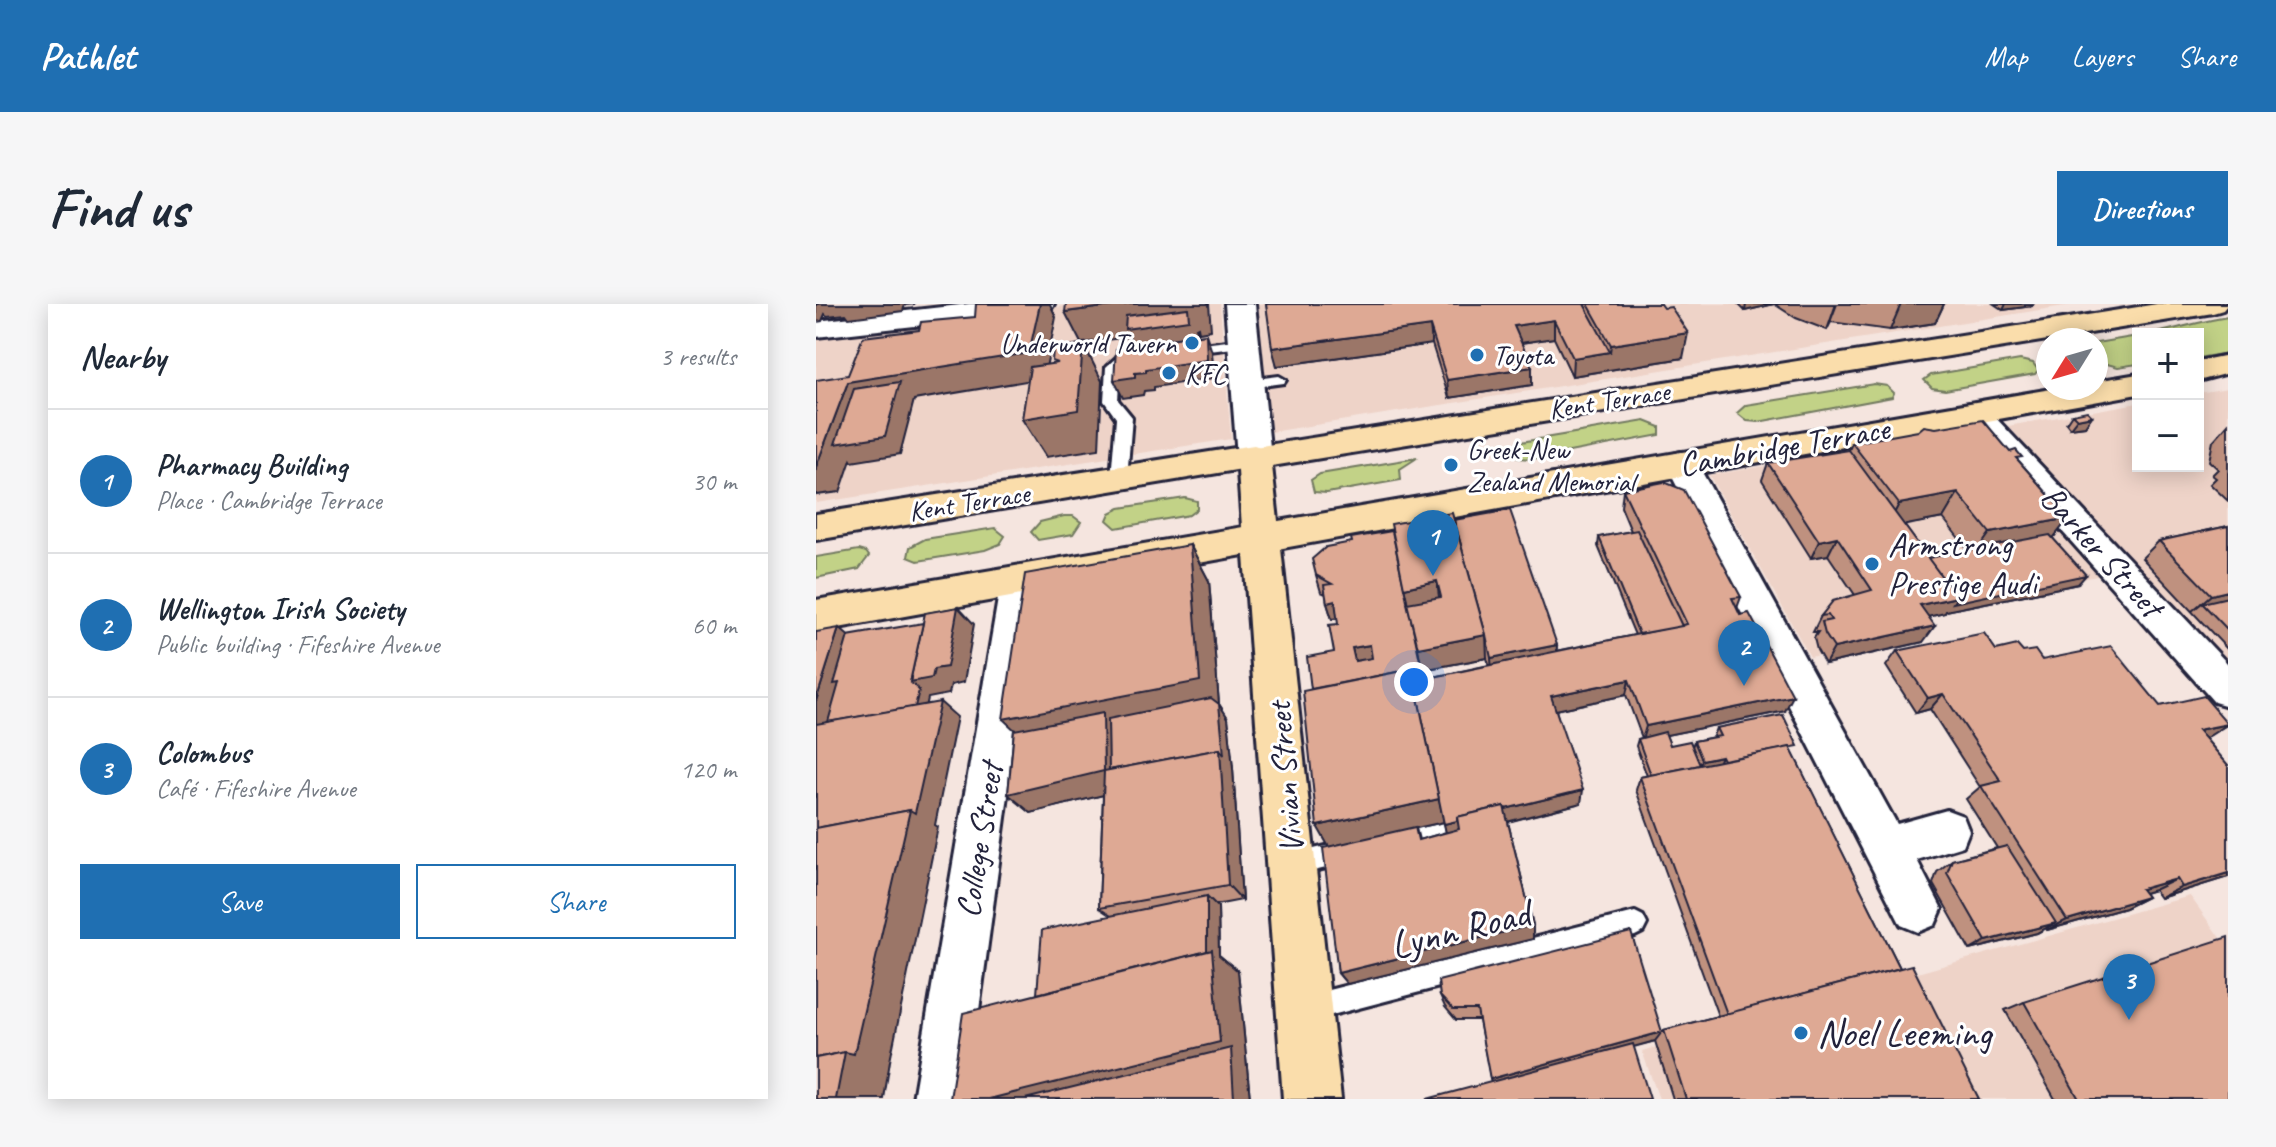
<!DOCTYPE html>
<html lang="en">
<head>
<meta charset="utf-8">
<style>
  :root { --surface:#fff; --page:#f6f6f7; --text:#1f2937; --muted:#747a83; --line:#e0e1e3; --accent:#1f6fb2 }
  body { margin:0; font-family:Caveat,sans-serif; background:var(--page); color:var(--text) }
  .controls { position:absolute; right:24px; top:24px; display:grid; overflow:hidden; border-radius:0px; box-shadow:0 4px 20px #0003 }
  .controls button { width:72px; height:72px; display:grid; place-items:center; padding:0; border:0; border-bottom:2px solid var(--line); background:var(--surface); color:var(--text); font:40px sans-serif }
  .compass { position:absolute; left:1220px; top:24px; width:72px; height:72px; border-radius:50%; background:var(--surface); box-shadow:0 4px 20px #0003; rotate:233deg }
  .you { position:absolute; left:598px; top:378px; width:28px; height:28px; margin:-20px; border:6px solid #fff; border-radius:50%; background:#1a73e8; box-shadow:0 0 0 12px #1a73e833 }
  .badge { display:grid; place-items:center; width:52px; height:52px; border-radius:50%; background:var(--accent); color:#fff; font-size:26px; font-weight:700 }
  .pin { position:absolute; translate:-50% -66px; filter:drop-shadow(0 2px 4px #0008) }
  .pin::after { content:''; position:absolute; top:42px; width:28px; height:24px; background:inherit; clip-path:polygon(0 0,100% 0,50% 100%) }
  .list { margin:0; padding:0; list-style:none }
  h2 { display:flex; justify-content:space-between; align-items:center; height:104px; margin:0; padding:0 32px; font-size:34px }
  h2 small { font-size:26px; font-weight:400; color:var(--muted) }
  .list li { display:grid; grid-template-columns:52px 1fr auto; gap:24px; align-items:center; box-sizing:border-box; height:144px; padding:0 32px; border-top:2px solid var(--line) }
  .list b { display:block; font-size:30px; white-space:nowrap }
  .list p { margin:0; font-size:26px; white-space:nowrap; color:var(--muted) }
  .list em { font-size:26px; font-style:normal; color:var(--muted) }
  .actions { display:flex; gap:16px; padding:24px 32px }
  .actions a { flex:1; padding:18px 0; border:2px solid var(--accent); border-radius:0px; text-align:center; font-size:28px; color:var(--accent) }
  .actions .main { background:var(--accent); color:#fff }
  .map { position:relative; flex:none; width:1412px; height:795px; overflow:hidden; border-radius:0px }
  header { display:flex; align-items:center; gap:48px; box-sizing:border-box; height:112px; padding:0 40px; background:var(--accent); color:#fff }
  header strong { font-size:38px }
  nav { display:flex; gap:44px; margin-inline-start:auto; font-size:28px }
  .intro { display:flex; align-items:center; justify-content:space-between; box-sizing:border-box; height:192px; padding:0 48px }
  h1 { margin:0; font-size:56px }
  .button { padding:20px 36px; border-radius:0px; background:var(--accent); color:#fff; font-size:28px; font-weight:700 }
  main { display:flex; gap:48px; padding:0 48px }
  aside { flex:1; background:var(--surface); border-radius:0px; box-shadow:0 4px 20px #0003 }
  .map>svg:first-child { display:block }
  .built { fill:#eed3c8 }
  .green { fill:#c2d287; stroke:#727a61; stroke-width:2 }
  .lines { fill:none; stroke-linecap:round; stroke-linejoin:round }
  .lane-casing { stroke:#22223b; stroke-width:6 }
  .street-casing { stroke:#22223b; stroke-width:6 }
  .secondary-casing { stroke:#22223b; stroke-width:6 }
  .primary-casing { stroke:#22223b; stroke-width:6 }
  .highway-casing { stroke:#22223b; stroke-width:6 }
  .lane { fill:#fff; fill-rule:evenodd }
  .street { fill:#fff; fill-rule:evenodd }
  .secondary { fill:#fff; fill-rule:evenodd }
  .primary { fill:#faddab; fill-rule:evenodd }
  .highway { fill:#faddab; fill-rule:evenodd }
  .wall { fill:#bf917f; stroke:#22223b; stroke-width:2; fill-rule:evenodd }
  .shaded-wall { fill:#9b7668; stroke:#22223b; stroke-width:2 }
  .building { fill:#dea994; stroke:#22223b; stroke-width:2; fill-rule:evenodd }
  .poi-dot { fill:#1f6fb2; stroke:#fff; stroke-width:3 }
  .labels { text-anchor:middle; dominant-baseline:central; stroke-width:6; stroke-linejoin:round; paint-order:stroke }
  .far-poi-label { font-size:28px; fill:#22223b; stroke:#fff; text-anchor:start }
  .far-street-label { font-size:28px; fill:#22223b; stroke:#fff }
  .street-label { font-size:34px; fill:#22223b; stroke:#fff }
  .poi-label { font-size:34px; fill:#22223b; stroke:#fff; text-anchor:start }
  .near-street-label { font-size:40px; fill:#22223b; stroke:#fff }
  .near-poi-label { font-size:40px; fill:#22223b; stroke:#fff; text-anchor:start }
</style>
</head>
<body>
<header>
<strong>Pathlet</strong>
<nav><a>Map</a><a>Layers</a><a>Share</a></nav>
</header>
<div class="intro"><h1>Find us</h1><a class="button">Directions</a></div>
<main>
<aside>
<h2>Nearby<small>3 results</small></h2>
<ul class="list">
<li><span class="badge">1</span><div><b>Pharmacy Building</b><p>Place · Cambridge Terrace</p></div><em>30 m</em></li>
<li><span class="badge">2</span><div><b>Wellington Irish Society</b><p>Public building · Fifeshire Avenue</p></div><em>60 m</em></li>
<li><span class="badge">3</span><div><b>Colombus</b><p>Café · Fifeshire Avenue</p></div><em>120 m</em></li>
</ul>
<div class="actions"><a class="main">Save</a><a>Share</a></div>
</aside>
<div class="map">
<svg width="1412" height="795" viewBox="0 0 1412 795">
  <rect width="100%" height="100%" fill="#f5e5df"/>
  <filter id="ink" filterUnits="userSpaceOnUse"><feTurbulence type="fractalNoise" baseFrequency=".0125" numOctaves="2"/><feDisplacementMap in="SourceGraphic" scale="16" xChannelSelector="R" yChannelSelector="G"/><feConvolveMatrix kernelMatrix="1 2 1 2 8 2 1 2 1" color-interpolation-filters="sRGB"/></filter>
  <g filter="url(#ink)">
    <g class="built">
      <path d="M265,0H404L415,135L0,199V34Z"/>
      <path d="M439,0H1261L455,128Z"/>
      <path d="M1412,84V366L1192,122L1322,99V162H1382V89Z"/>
      <path d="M1161,128L1286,271L1104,307L1116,327L994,353L893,171Z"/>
      <path d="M1374,592L1412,645V795H843L826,747Z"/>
    </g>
    <g class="green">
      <path d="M1412,13V49L1382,54V30H1335C1362,25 1384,17 1412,13Z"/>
      <path d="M1322,32V60L1302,63L1280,57V39Z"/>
      <path d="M1204,56L1217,59L1222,66L1219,70L1129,86L1116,84L1108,76L1115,71Z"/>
      <path d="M1058,80L1071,82L1078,89L1076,93L942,118L931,117L921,109L930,101Z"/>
      <path d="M829,117L844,123V131L716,155L702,154L697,144L705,138Z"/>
      <path d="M601,154L584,165L585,176L511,189L498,188L495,176L504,170Z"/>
      <path d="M369,194L381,197V205L373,211L300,224L291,216L294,209L304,204Z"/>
      <path d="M248,212H257L265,218L257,230L222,236L215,228L224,218Z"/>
      <path d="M179,224L189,232L184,240L169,246L102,257L92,253L94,243L109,235Z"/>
      <path d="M43,246L50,248L53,252L43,265L0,274V253Z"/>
    </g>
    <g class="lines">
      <defs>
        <g id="lane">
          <path d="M428,35L435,39L433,42L370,50L363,46L370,42Z"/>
          <path d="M322,49L327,50V56L311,59L304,64L302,96L316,113L311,174L303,180L295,174L300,114L288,97L290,63L302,52Z"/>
          <path d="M463,72L470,76L468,79L431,84L424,80L431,76Z"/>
          <path d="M626,516L634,519L637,526L634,533C617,540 587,551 570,544L567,537L570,530Z"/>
          <path d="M535,536L543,539L546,547L543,555L535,558L477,572L469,569L466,561L469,553L477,550Z"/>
          <path d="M819,608L827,612L831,620L827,628L819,632L489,718L480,714L476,705L480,696L489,692Z"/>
        </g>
        <g id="street">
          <path d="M153,0H238L234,6L225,8L0,33V17Z"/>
          <path d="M1167,109L1178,112L1412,360V402L1398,398L1156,126L1152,119L1156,112Z"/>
          <path d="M865,148L876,151L881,159L1081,520L1131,506L1147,512L1153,527L1147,542L1101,556L1126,605L1119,621L1102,628L1085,621L849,159L854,151Z"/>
          <path d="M203,263L216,267L221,277L151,795H97L185,277L190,267Z"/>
        </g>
        <path id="secondary" d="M409,0H439L455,153L450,161L438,165L426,161L421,153Z"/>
        <g id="primary">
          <path d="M1412,51V69L1382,77V57Z"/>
          <path d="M1322,70V90L0,328V296L1241,84H1280V77Z"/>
          <path d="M438,141L450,145L455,153L450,161L0,236V210Z"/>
        </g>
        <path id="highway" d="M1341,0H1412L1407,6L1397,9L456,162L525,795H467L421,153L426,145Z"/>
      </defs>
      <use href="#lane" class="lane-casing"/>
      <use href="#street" class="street-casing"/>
      <use href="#secondary" class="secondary-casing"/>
      <use href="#primary" class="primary-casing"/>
      <use href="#highway" class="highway-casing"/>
      <use href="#lane" class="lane"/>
      <use href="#street" class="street"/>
      <use href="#secondary" class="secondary"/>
      <use href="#primary" class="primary"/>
      <use href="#highway" class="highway"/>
    </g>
    <g class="wall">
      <path d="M450,0H845L867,54L756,72L738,34L705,39L716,81L633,94L616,40L461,62Z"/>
      <path d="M922,0H1128L1119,19L1074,26L1015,18L1011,26L980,14L958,0L929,7Z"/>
      <path d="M1178,0H1217L1216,2L1187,6Z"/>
      <path d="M1256,110L1276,112L1269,122L1254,124L1250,119Z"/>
      <path d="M1412,120V197L1394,180L1400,174L1396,171L1402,165L1393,157L1397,137Z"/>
      <path d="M1036,139L1203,157L1253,214L1237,234L1262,280L1130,307L1129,309L1112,313L1107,338L1009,360L1001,346L998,334L1002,328H997L1005,312L1039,291L1012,251L995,254L946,176L952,159L1033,146ZM1127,214L1152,246L1112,254L1088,221Z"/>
      <path d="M807,186L925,293L921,304L969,407L850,431L854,441L876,443L878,437L898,433L897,432L900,424L977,450L1084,664L1163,795H857L839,737L675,778L663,716H640L629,703L624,692L846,728L848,726L902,712L820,486L824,473L831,472L820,442L822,435L826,434L810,391L740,406L765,499L692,518L717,621V635L531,680L522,669L512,542L495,385L518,348L522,320V314L516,315L511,299L510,290L505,288L500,271L536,238L638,216L741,341L740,347L819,331L782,242L783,233L815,227L805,203ZM671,354L673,361L608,375L606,366ZM628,518L630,528L603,536L600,524Z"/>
      <path d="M1412,222V346L1326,254L1343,237Z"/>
      <path d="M374,241L393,277L403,400L412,414L417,465L426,596L400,601L402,603L403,651L422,667L434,795L221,690L295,612L283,604L287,491L215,509L192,490L198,426Z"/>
      <path d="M1180,346L1207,348L1344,402L1412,420L1389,434L1412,461V573L1344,594L1338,586L1328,589L1331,593L1309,604L1231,626L1230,624L1221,629L1154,646L1117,580L1121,568L1136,556L1181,544L1150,495L1164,483L1114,405L1100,409L1070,362L1081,347Z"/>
      <path d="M1208,698L1412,795H1239L1189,706Z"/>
    </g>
    <g class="shaded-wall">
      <path d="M0,0H99L89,1L87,7L33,14L30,10L11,12L9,10L6,17L0,18Z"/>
      <path d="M224,0H234L240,13L228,74L98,96L84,150L36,158L35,156L24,188L0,191V163L32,78Z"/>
      <path d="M312,0H393L395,26L383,28L382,23L380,24L382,29L383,42L321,50L313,33L267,39L286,77L283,145L230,153L206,115L265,39L249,8Z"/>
      <path d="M930,0H958L929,7Z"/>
      <path d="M1020,0H1021L1011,26Z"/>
      <path d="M1085,0H1128L1119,19L1074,26Z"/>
      <path d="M1190,0H1217L1216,2L1187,6Z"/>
      <path d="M738,16V34L698,40V22Z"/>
      <path d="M614,22L616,40L461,62L456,44Z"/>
      <path d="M872,29L867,54L756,72L757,54L794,48L795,41Z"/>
      <path d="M390,30L396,48L398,74L338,83V86L328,87L327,91L307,94L298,76L330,65Z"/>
      <path d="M716,63V81L633,94L631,76Z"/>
      <path d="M1276,112L1269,122L1254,124L1261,115Z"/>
      <path d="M1142,189L1127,214L1070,225L1083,200Z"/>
      <path d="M1253,214L1234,238L1157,253L1174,229Z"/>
      <path d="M1021,233L1012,251L995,254L1003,237Z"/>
      <path d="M374,241L393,277L403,400L412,414L417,465L426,596L412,581L307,486L215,509L192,490L220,446L187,415Z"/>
      <path d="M1270,271L1262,280L1130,307L1129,309L1093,317L1104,301L1141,293Z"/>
      <path d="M621,277L624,301L593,307L588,284Z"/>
      <path d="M1412,287V300L1386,299L1376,307L1395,291Z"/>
      <path d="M519,297L524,314L516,315L511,299Z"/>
      <path d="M142,303L158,320L148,378L135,381L133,390L112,394L107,419L77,417L94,378Z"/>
      <path d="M1119,322L1107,338L1009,360L1018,344Z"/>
      <path d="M23,324L42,340L20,417L0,421V397Z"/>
      <path d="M670,331L671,354L606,366L602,344Z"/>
      <path d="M554,341L558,357H539L536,344Z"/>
      <path d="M741,341L740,357L676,369L675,354Z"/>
      <path d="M813,376L810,391L735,407V392Z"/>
      <path d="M1127,390L1114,405L1100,409L1112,394Z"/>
      <path d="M977,392L969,407L826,436L830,422Z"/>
      <path d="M124,398L141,413L119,521L122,523L74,757L68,795H20L0,547Z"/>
      <path d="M1412,420L1390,434L1361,441L1382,426Z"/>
      <path d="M905,452L902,459L883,463L886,456Z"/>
      <path d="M767,486L765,499L631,533L628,520Z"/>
      <path d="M623,495L628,518L513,543L501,522Z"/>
      <path d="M1412,569V573L1344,594L1366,583Z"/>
      <path d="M1361,575L1338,586L1304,596L1325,585Z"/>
      <path d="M391,592L402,603L403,651L422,667L434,795H173L239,710Z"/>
      <path d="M1331,593L1309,604L1231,626L1251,616Z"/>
      <path d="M1240,619L1221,629L1154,646L1170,637Z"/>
      <path d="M717,621V635L531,680L522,669Z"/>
      <path d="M846,728L839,737L676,782L674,775Z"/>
    </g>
    <g class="building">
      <path d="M160,0H224L213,49L32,78L0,163V76L32,71L47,33L103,26L105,18L159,13Z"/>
      <path d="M250,0H312L249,8Z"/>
      <path d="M450,0H768L794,48L757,54L738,16L698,22L716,63L631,76L614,22L456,44Z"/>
      <path d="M772,0H845L848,4L855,3L872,29L795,41Z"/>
      <path d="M372,4L373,16L309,25L310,12Z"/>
      <path d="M390,30L391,56L330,65V68L319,69V73L298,76L300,45L316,43V40Z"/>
      <path d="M267,39L262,106L206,115L214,63L242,59L236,57L237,46Z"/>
      <path d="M84,78L69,132L19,140L38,85Z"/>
      <path d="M1271,107L1276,112L1261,115L1256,110Z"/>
      <path d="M1167,116L1194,148L1200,146L1206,153L1200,154L1253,214L1174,229L1142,189L1083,200L1036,139L1102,127L1108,122L1120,124Z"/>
      <path d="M1033,146L1141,293L1104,301L1119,322L1018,344L1009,330L1006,318L1015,316L1012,311L1005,312L1017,297L1056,286L1021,233L1003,237L952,159Z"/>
      <path d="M848,178L868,186L925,293L916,294L924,311L933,309L977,392L830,422L813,376L735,392L767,486L689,505L688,502L641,513V517L628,520L596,365L495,385L491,353L518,348L513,321L522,320L519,297L511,299L508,281L516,280L500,271L496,255L510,243L536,238L535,234L576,227L608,375L871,320L807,186ZM554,341L556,354L539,357L536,344Z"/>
      <path d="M694,206L741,341L675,354L670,331L638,216Z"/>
      <path d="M636,209L670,331L602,344L591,299L625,293L621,277L588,284L575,220Z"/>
      <path d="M1412,222V287L1395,291L1343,237Z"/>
      <path d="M821,226L866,322L823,330L783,233Z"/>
      <path d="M1234,231L1270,271L1137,299L1141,293L1112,254Z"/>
      <path d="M374,241L384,377L187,415L209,270Z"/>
      <path d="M1412,293V326L1386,299Z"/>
      <path d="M142,303L131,363L118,365L116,374L94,378L109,309Z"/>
      <path d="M107,319L94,378L103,386L99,403L12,418L23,379L18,380L32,332Z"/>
      <path d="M23,324L0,397V328Z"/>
      <path d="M1168,329L1180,346L1201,341L1207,348L1219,346L1226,356L1295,342L1344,402L1388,392L1412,420L1382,426L1412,461V569L1366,583L1361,575L1325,585L1331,593L1251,616L1165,482L1185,477L1127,390L1112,394L1081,347Z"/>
      <path d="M596,365L623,495L501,522L487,387Z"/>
      <path d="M395,394L403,400L408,451L404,445L293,466L292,415Z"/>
      <path d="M124,398L99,509L94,506L0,524V420Z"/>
      <path d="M287,409L288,467L192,490L198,426Z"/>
      <path d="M967,411L982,442L907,456L905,452L886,456L878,437L904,432L900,424Z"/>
      <path d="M849,428L854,441L874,437L884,461L835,471L822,435Z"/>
      <path d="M974,443L1084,664L911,710L824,473Z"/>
      <path d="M404,445L412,581L283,604L288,467Z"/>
      <path d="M688,502L717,621L522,669L507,544L599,523L602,536L643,525L641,513Z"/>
      <path d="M94,506L38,750L29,748L0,754V524Z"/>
      <path d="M1191,542L1240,619L1170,637L1131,569L1136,556Z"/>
      <path d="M391,592V647L221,690L226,626Z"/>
      <path d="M815,628L846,728L674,775L661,706H637L624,692L622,677Z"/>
      <path d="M1412,633V795H1263L1208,698Z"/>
      <path d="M396,646L404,738L173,795H134L147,709Z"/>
      <path d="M1096,661L1163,795H870L848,726Z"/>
      <path d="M817,740L834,795H611Z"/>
      <path d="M415,744L418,795H209Z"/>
      <path d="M29,748L20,795H0V754Z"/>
    </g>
  </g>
  <g class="poi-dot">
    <circle cx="376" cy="39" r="8"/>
    <circle cx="661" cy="51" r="8"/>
    <circle cx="353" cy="69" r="8"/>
    <circle cx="635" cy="161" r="8"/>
    <circle cx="1056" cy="260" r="8"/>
    <circle cx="985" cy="729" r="8"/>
  </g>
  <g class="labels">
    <g class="far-poi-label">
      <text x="360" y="39" text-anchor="end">Underworld Tavern</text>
      <text x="677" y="51">Toyota</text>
      <text x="369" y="69">KFC</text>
      <text x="651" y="145">Greek-New<tspan x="651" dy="32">Zealand Memorial</tspan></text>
    </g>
    <g class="far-street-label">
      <text transform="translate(793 96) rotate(-9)">Kent Terrace</text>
      <text transform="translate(153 198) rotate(-9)">Kent Terrace</text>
    </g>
    <g class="street-label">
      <text transform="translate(968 142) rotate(-10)">Cambridge Terrace</text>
      <text transform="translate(1286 247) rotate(48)">Barker Street</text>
      <text transform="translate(469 474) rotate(-95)">Vivian Street</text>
      <text transform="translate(163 536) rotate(-81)">College Street</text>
    </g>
    <g class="poi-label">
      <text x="1072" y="240">Armstrong<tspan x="1072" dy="39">Prestige Audi</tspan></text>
    </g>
    <g class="near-street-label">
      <text transform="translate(644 625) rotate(-14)">Lynn Road</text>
    </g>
    <g class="near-poi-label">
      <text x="1001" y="729">Noel Leeming</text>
    </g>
  </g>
</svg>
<div class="controls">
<button>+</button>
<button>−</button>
</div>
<svg class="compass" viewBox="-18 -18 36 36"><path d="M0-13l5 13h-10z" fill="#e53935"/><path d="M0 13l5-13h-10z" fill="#747a83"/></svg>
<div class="you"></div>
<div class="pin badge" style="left:617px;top:272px">1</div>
<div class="pin badge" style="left:928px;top:382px">2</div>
<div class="pin badge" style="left:1313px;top:716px">3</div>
</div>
</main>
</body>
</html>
